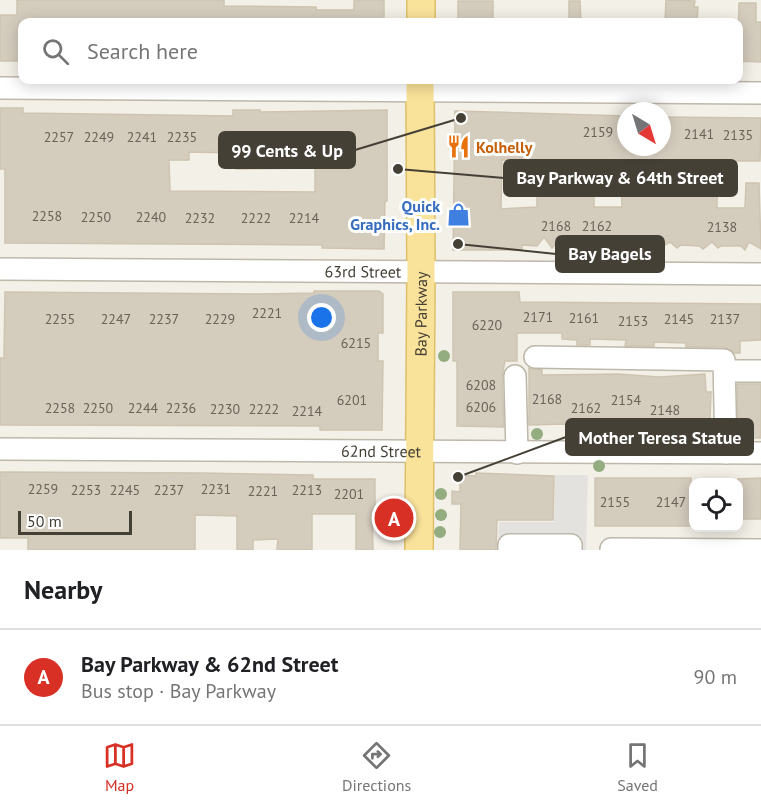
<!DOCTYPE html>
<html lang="en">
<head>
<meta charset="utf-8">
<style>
  :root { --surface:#fff; --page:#f6f6f6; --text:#202124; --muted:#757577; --line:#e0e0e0; --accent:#d93025 }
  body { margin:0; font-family:"PT Sans",sans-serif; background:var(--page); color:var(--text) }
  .controls { position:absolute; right:18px; bottom:18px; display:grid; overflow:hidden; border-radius:12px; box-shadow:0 3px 15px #0003 }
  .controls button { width:54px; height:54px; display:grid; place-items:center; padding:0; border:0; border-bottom:2px solid var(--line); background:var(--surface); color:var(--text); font:30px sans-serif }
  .compass { position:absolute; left:617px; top:102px; width:54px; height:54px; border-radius:50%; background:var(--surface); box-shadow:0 3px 15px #0003; rotate:142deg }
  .scale { position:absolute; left:18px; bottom:15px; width:114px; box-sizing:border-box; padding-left:6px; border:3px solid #454036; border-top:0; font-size:16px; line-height:21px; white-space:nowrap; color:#454036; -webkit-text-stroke:4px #fff; paint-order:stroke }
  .you { position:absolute; left:322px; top:318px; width:21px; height:21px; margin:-15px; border:4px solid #fff; border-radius:50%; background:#1a73e8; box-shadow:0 0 0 9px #1a73e833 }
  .badge { display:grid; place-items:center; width:39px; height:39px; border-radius:50%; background:var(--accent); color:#fff; font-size:20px; font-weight:700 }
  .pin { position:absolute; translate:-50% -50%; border:3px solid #fff; box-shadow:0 2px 6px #0006 }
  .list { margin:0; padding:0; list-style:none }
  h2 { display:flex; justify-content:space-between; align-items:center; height:78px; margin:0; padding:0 24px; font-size:26px }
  h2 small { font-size:20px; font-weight:400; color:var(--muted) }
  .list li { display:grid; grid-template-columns:39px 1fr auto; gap:18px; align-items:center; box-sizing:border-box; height:96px; padding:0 24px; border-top:2px solid var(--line) }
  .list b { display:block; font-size:22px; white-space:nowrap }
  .list p { margin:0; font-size:20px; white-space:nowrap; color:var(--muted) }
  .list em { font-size:20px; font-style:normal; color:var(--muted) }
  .icon { flex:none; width:33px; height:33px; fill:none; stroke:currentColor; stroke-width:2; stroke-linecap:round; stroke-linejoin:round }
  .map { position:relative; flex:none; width:761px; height:550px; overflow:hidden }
  .search { position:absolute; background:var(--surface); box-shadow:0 3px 15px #0003; left:18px; right:18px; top:18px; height:66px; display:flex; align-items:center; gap:15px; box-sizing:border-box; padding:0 21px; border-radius:12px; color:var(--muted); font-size:22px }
  .sheet { height:174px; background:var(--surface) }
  nav { display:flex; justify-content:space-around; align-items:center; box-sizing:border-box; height:84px; border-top:2px solid var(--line); background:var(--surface); font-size:16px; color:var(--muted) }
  nav a { display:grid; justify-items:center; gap:3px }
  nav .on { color:var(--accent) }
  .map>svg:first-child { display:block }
  .parking { fill:#e4e2df }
  .building { fill:#d4ccbd; stroke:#cec4b1; stroke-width:1.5; fill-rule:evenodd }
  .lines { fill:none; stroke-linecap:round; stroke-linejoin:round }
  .minor-casing { stroke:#beb8aa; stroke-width:24 }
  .major-casing { stroke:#dec06a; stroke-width:30 }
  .minor { stroke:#fff; stroke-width:21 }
  .major { stroke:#f9e299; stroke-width:27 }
  .tree { fill:#93ac80 }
  .labels { text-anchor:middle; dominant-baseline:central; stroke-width:6; stroke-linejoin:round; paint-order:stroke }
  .number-label { font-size:14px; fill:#696358 }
  .food-label { font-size:16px; font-weight:bold; fill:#c56008; stroke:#fff; text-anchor:start }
  .shop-label { font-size:16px; font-weight:bold; fill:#366cbe; stroke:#fff; text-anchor:end }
  .street-label { font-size:16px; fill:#454036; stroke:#fff }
  .leader { fill:none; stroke:#454036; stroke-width:2 }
  .callout-dot { fill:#454036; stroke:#fff; stroke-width:2 }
  .callout { fill:#454036; stroke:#454036; stroke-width:2 }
  .callout-label { font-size:18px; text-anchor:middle; font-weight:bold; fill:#fff }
</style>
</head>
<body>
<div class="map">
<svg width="761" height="550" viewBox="0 0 761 550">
  <rect width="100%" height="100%" fill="#f3f0e7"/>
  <path class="parking" d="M555,475H588L586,550H498L499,522H554Z"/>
  <g class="building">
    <path d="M17,0H224V6L316,7V10H354V0H384V22H22V61H0V15H17Z"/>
    <path d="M666,0L695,1L694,7H698L697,22H665Z"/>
    <rect x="458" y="1" width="35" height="21"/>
    <path d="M569,1H580L581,22H569Z"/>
    <path d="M739,3H756V22H761V62L738,61Z"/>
    <path d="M0,108H23V113L233,116V110H260V112L387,110V201H385L384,249L322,248V245L5,243V169H0ZM189,152L236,153V169L315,168V192L170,191L169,160H189Z"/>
    <path d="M455,111L626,116V147H666V117L761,118L760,161H688L687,181L717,182V208H745L746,183H759L761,249L749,242L745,250L741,246H721L718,248L712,242L703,249L699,246L681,245L677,248L670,242L662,247L639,246L635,249L625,242L619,248L616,246L596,245L593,248L586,240L576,248L573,245H555L552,248L544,237L537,246L522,245V250H453ZM502,160L529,161V181H537V207L501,209ZM621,181L622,207H594V182Z"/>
    <path d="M314,291H379L383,294V333H378V361H383L382,430H320V426L0,425V358H4L5,292L259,294L314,293Z"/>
    <path d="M453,292H519L520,302L761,304V340L740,341V353H734L724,347H686V343L654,342V346H625L626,340L590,339V345H577V340L562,339V333H517V361H505L502,376L504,427L457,426V361H453Z"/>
    <path d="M529,368L542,370V375L619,374L659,377L705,374L706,392H711L710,421H706V426L670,428L567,424L529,425Z"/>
    <path d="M737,384H761V438H748V428H738Z"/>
    <path d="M0,472L201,473L313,475V479H375V510H372L373,550H356V514H312V550H277L278,539L253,540V550H237V516L195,515V550H28V538H0Z"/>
    <path d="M476,473L554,476L553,520H497L496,550H460L461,504H452V491L460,492V475L476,476Z"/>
    <rect x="595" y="478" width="96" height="48"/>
    <path d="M761,478V519H738V479Z"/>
  </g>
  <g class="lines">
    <defs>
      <g id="minor">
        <path d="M0,88L761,93"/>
        <path id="s1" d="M0,269L761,274"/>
        <path d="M535,357L724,360L726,453"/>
        <path d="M726,371H761"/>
        <path d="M515,376L517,453"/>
        <path id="s2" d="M0,449L761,453"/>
        <path d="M611,549L761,550"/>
        <path d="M509,550V545H571V550"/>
      </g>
      <g id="major">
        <path d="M421,22V0"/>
        <path id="s3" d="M419,550L421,272L420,80"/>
      </g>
    </defs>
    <use href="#minor" class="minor-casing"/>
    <use href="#major" class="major-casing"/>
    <use href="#minor" class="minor"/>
    <use href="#major" class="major"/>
  </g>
  <g class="tree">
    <circle cx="444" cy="356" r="6"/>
    <circle cx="537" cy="434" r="6"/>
    <circle cx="599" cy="466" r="6"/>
    <circle cx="441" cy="494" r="6"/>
    <circle cx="441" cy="515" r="6"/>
    <circle cx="440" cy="532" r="6"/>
  </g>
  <defs>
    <symbol id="restaurant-bare" viewBox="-9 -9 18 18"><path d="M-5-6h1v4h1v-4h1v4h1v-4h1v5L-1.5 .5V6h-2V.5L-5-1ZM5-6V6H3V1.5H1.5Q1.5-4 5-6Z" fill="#e8710a" stroke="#fff" stroke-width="2.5" paint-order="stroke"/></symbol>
    <symbol id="shop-bare" viewBox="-9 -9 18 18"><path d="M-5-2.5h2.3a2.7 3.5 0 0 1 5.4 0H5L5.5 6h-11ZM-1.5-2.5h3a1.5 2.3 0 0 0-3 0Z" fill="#3f7fe0" stroke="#fff" stroke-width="2.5" paint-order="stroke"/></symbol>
  </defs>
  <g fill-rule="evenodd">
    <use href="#restaurant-bare" x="442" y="130" width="33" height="33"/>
    <use href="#shop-bare" x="442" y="198" width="33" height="33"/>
  </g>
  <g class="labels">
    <g class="number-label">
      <text x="598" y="132">2159</text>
      <text x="699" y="134">2141</text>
      <text x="738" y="135">2135</text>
      <text x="59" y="137">2257</text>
      <text x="99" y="137">2249</text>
      <text x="142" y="137">2241</text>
      <text x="182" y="137">2235</text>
      <text x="47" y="216">2258</text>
      <text x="96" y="217">2250</text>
      <text x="151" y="217">2240</text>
      <text x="200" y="218">2232</text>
      <text x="256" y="218">2222</text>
      <text x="304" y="218">2214</text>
      <text x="556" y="226">2168</text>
      <text x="597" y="226">2162</text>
      <text x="722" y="227">2138</text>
      <text x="267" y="313">2221</text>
      <text x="538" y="317">2171</text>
      <text x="584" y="318">2161</text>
      <text x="60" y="319">2255</text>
      <text x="116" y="319">2247</text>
      <text x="164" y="319">2237</text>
      <text x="220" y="319">2229</text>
      <text x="679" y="319">2145</text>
      <text x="725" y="319">2137</text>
      <text x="633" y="321">2153</text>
      <text x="487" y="325">6220</text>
      <text x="356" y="343">6215</text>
      <text x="481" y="385">6208</text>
      <text x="547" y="399">2168</text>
      <text x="352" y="400">6201</text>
      <text x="626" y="400">2154</text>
      <text x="481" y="407">6206</text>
      <text x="60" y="408">2258</text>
      <text x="98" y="408">2250</text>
      <text x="143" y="408">2244</text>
      <text x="181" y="408">2236</text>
      <text x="586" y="408">2162</text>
      <text x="225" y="409">2230</text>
      <text x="264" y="409">2222</text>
      <text x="665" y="410">2148</text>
      <text x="307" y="411">2214</text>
      <text x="43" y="489">2259</text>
      <text x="216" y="489">2231</text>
      <text x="86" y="490">2253</text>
      <text x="125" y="490">2245</text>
      <text x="169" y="490">2237</text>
      <text x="307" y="490">2213</text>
      <text x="263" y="491">2221</text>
      <text x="349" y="494">2201</text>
      <text x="615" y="502">2155</text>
      <text x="671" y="502">2147</text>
    </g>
    <g class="food-label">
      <text x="476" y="147">Kolhelly</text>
    </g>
    <g class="shop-label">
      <text x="440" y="206">Quick<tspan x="440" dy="18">Graphics, Inc.</tspan></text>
    </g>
    <g class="street-label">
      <text stroke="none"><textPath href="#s1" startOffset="363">63rd Street</textPath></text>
      <text stroke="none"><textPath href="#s3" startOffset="236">Bay Parkway</textPath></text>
      <text stroke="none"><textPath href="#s2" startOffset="381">62nd Street</textPath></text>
    </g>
  </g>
  <path class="leader" d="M461 118L355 150M398 169L504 178M458 244L556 254M458 477L566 437"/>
  <g class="callout-dot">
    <circle cx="461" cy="118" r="6"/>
    <circle cx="398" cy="169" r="6"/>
    <circle cx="458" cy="244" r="6"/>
    <circle cx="458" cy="477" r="6"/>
  </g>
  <g class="callout">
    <rect x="219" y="132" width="136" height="36" rx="6"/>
    <rect x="504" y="160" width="233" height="36" rx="6"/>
    <rect x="556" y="236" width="108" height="36" rx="6"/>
    <rect x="566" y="419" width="187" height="36" rx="6"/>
  </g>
  <g class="callout-label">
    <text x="287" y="157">99 Cents &amp; Up</text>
    <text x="620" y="184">Bay Parkway &amp; 64th Street</text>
    <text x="610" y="260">Bay Bagels</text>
    <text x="660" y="444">Mother Teresa Statue</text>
  </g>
</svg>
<div class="controls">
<button><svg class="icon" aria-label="locate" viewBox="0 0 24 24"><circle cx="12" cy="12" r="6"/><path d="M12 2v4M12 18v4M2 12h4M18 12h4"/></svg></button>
</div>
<svg class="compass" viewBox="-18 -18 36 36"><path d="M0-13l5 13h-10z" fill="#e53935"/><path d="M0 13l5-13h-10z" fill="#757577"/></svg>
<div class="scale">50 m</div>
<div class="you"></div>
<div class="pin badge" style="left:394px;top:518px">A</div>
<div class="search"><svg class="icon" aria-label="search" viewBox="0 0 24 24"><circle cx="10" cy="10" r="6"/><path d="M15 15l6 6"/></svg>Search here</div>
</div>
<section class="sheet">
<h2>Nearby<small></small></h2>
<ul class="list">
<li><span class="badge">A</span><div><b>Bay Parkway &amp; 62nd Street</b><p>Bus stop · Bay Parkway</p></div><em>90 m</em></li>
</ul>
</section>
<nav>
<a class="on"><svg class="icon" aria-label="map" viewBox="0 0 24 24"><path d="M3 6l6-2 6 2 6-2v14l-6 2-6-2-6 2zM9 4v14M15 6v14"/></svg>Map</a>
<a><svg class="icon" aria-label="directions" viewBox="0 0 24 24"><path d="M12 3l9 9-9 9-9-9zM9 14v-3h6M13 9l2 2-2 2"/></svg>Directions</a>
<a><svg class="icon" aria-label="saved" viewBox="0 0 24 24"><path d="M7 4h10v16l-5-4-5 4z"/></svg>Saved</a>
</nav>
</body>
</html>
